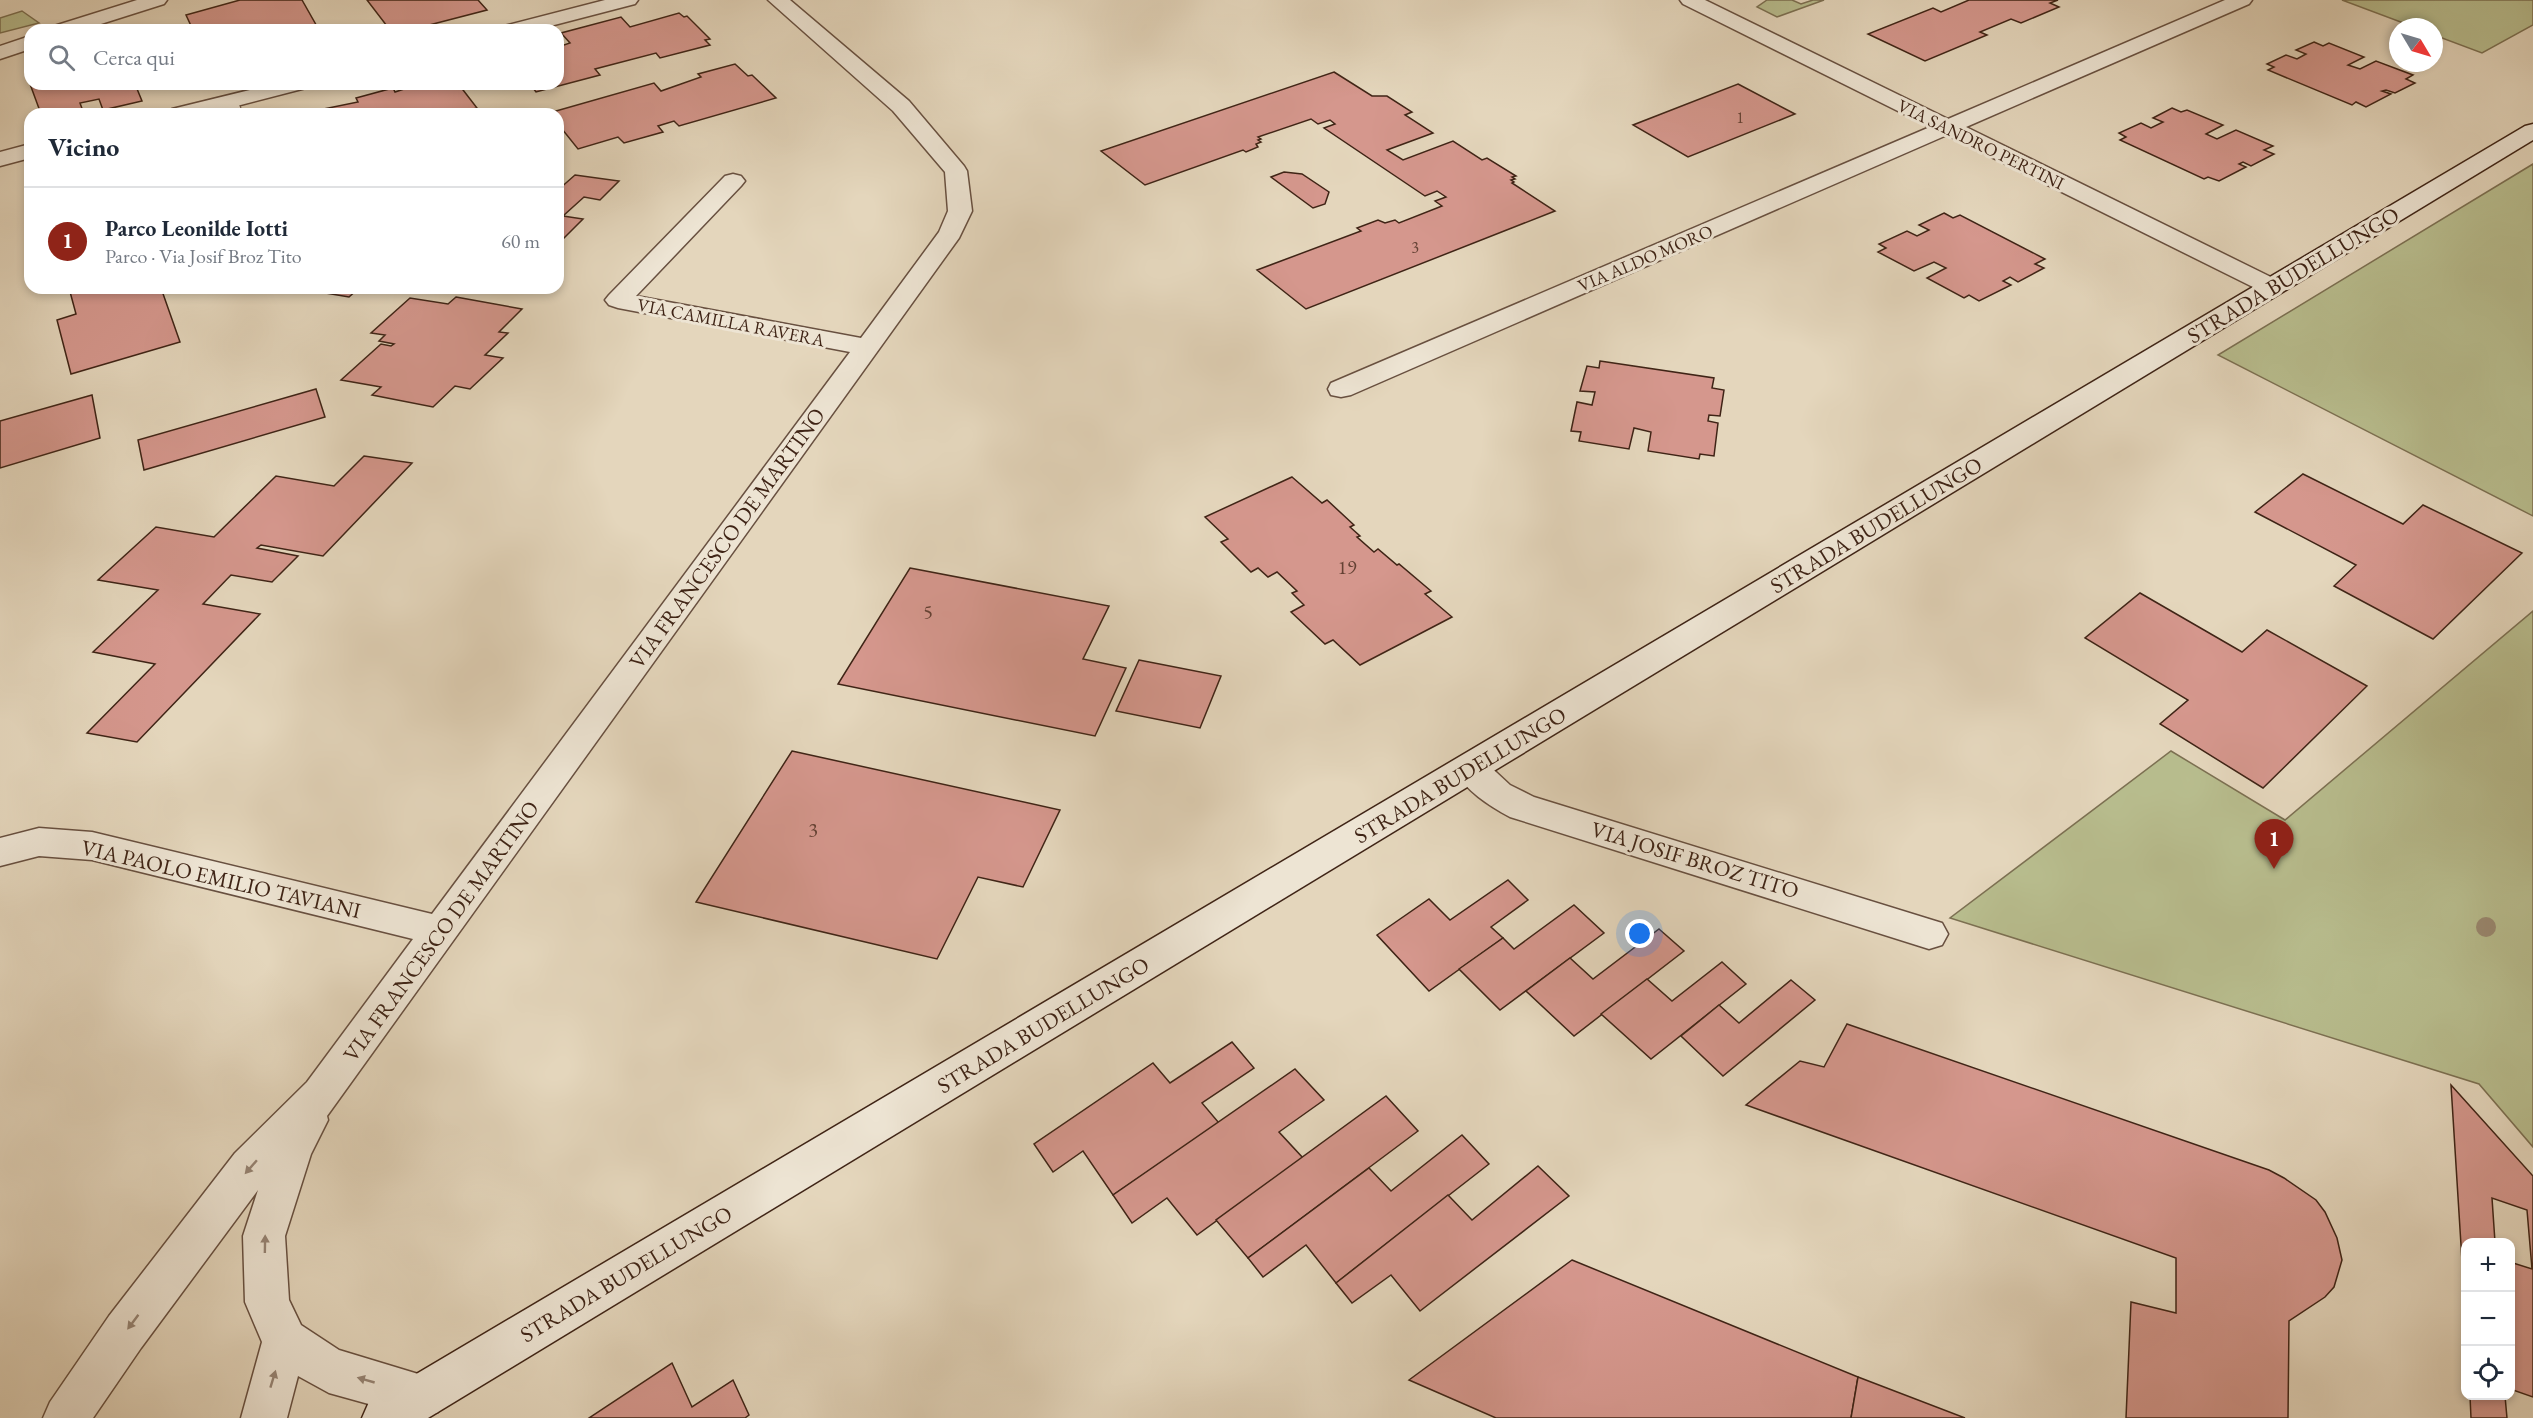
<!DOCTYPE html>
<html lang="it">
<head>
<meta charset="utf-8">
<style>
  :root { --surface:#fff; --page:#f6f6f7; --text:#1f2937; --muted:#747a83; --line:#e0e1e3; --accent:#8f2418 }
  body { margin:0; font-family:"EB Garamond",serif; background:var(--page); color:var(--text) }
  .controls { position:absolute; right:18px; bottom:18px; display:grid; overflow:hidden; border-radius:12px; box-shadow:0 3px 9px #0003 }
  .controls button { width:54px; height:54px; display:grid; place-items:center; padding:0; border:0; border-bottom:2px solid var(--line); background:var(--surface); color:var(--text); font:30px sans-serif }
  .compass { position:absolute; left:2389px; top:18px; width:54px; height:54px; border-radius:50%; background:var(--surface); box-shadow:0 3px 9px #0003; rotate:128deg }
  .you { position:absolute; left:1640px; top:934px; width:21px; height:21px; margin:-15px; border:4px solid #fff; border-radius:50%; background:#1a73e8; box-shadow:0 0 0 9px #1a73e833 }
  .badge { display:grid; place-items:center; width:39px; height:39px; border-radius:50%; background:var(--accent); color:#fff; font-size:20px; font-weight:700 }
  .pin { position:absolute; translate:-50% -50px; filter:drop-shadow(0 2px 3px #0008) }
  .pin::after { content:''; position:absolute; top:32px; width:21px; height:18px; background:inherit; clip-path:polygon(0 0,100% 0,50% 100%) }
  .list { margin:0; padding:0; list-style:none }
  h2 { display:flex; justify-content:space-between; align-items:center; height:78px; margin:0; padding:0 24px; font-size:26px }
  h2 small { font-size:20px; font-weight:400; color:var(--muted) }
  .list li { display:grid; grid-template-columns:39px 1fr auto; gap:18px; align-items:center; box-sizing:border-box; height:108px; padding:0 24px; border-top:2px solid var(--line) }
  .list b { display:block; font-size:22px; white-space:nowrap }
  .list p { margin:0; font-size:20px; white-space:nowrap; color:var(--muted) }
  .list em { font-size:20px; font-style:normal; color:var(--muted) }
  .icon { flex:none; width:33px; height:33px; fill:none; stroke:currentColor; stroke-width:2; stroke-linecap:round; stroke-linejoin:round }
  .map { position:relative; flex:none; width:2533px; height:1418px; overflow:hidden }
  .search { position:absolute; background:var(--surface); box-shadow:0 3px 9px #0003; left:24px; top:24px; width:540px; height:66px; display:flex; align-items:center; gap:15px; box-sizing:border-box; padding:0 21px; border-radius:18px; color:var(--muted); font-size:22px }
  .panel { position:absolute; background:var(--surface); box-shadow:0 3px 9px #0003; left:24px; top:108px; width:540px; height:186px; border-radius:18px }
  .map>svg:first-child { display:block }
  .green { fill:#b8bd8e; stroke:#7c7052; stroke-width:1.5 }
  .building { fill:#d5978d; stroke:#3f2416; stroke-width:1.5 }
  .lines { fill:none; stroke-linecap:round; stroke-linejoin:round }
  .lane-casing { stroke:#685040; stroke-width:2 }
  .street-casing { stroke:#685040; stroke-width:3 }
  .secondary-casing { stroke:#3f2416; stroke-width:3 }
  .lane { fill:#ede4d3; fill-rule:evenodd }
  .street { fill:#ede4d3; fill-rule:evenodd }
  .secondary { fill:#ede4d3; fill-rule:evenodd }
  .tree { fill:#9a8971 }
  .oneway { fill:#968474 }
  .labels { text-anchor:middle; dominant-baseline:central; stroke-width:6; stroke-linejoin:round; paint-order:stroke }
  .far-number-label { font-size:16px; fill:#644134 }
  .far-street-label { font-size:18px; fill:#3f2416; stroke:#ede4d3 }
  .number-label { font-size:20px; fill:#644134 }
  .street-label { font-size:22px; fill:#3f2416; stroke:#ede4d3 }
</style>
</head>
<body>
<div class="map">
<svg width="2533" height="1418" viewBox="0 0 2533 1418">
  <rect width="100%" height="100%" fill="#e4d6bc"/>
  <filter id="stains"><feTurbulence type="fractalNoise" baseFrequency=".00333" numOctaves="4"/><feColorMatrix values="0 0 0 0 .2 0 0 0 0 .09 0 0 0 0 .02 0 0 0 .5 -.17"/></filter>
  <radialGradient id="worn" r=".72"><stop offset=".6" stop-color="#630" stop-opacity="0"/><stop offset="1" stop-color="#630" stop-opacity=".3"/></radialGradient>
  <g class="green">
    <path d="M1767,0H1792L1801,4L1813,0H1824L1777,17L1757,7Z"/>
    <path d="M2342,0H2533V25L2482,53L2434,35V27H2414Z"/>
    <path d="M22,11L39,23L0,33V18Z"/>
    <path d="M2533,164V516L2218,355Z"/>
    <path d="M2533,611V1147L2479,1084L1950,918L2171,751L2285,820Z"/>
  </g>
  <g class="building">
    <path d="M240,0H302L319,30H193L186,15Z"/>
    <path d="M367,0H478L487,10L410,30H390Z"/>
    <path d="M1969,0H2058L2050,3L2059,7L2021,23L2011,19L1980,32L1987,35L1925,61L1868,34L1933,8L1941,12Z"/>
    <path d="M679,13L684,17L687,16L710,39L705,40L710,45L660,58L656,53L595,69L600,75L536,92L530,84H526H558V47L570,43L561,33L621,17L630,27Z"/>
    <path d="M2314,42L2323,46L2329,43L2364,57L2348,65L2360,69L2376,61L2413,75L2406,79L2415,83L2395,93L2386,90L2382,91L2391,94L2366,107L2356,102L2352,105L2268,70L2274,67L2267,64L2286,55L2297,59L2306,54L2296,50Z"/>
    <path d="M735,64L748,76L752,75L776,98L679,126L674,121L658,126L663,132L624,143L618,137L578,149L558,124V114L549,113L654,83L661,91L701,77L698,74Z"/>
    <path d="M1334,72L1372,96H1387L1412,112L1405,115L1433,133L1387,150L1403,160L1453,141L1482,160L1487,158L1516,176L1512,177L1515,179L1511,180L1514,182L1512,183L1555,211L1306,309L1257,270L1361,231L1357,228L1378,220L1385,223L1395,220L1399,223L1442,206L1435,201L1446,197L1437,191L1425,196L1324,128L1335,124L1330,120L1318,124L1311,119L1258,137L1261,139L1258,140L1261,142L1256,144L1258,147L1246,152L1243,150L1145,185L1101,151Z"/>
    <path d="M30,84H135L142,101L103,110L99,99L80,103L84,114H41Z"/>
    <path d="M419,84H465L460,86L477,108L453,114H299L358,102L356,98L393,88L395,92Z"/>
    <path d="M1738,84L1795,114L1688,157L1633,125Z"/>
    <path d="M2172,108L2181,112L2187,110L2223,125L2206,134L2217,139L2236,130L2273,146L2264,150L2274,154L2251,166L2243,162L2239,164L2246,167L2219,181L2208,177L2204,179L2120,140L2126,137L2119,133L2141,123L2151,128L2163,122L2153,118Z"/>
    <path d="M1284,172L1302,174L1329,192L1325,204L1313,208L1271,177Z"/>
    <path d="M575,175L619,181L600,200L584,197L563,216L583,219L558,244V190Z"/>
    <path d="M1944,213L1953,218L1960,215L2045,259L2035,264L2044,268L2018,282L2010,277L2003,281L2011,285L1979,301L1969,295L1964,298L1927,278L1946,268L1934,262L1914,271L1878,252L1886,248L1879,244L1907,231L1917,236L1929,230L1919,225Z"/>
    <path d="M69,288H161L180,342L71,374L57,320L76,314Z"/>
    <path d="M313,288H359L349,297L314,291Z"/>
    <path d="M456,297L522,309L499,332L508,333L485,355L503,358L470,389L455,386L433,407L372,395L381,387L341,380L381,344L391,346L394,344L379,341L385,335L371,333L410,298L448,304Z"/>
    <path d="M1600,361L1714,378L1712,388L1724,390L1720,416L1709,415L1708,421L1718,423L1714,456L1700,454L1699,459L1648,451L1651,432L1634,428L1629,449L1579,441L1581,432L1571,431L1577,402L1592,405L1595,392L1580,391L1587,366L1599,368Z"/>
    <path d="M316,389L325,417L144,470L138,440Z"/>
    <path d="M92,395L100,438L0,468V421Z"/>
    <path d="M364,456L412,463L323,556L261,545L257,548L298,556L272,582L231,575L203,604L260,614L137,742L87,733L155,664L93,652L158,590L98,580L156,527L214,537L276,476L334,486Z"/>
    <path d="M2303,474L2403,524L2423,505L2522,553L2433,639L2334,586L2356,565L2255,512Z"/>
    <path d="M1292,477L1322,503L1327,500L1354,525L1350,527L1360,536L1357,537L1374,552L1378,549L1397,565L1399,564L1431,591L1425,594L1452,617L1360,665L1333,640L1325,644L1291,612L1304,605L1292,593L1297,591L1277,572L1268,577L1258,568L1251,572L1221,542L1228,539L1205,517Z"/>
    <path d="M910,568L1109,606L1083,659L1126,668L1095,736L838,684Z"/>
    <path d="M2140,593L2242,652L2267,630L2367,686L2263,788L2160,724L2188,700L2085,638Z"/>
    <path d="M1139,660L1221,676L1200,728L1116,711Z"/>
    <path d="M792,751L1060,810L1023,887L978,877L937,959L696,902Z"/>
    <path d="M1508,880L1528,900L1491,927L1503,938L1429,991L1377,935L1429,899L1450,920Z"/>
    <path d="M1574,905L1604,933L1500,1010L1459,969L1503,938L1514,949Z"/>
    <path d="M1659,929L1684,951L1574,1036L1526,991L1570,958L1593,979Z"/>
    <path d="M1722,962L1746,984L1651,1059L1601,1014L1647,979L1672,1001Z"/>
    <path d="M1791,980L1815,1000L1723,1076L1681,1036L1719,1005L1739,1023Z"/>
    <path d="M1847,1024L2269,1170L2284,1178L2316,1200L2325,1212L2337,1238L2342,1260L2334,1287L2325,1297L2289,1321L2288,1418H2126L2131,1302L2176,1313V1258L1746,1105L1800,1061L1824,1067Z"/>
    <path d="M1232,1042L1254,1068L1202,1103L1219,1123L1113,1195L1083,1151L1053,1172L1034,1144L1153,1063L1170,1083Z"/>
    <path d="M1295,1069L1324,1100L1279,1132L1303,1158L1197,1235L1167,1198L1132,1223L1113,1195Z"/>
    <path d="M2451,1085L2533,1176V1397L2510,1389V1262L2532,1269L2527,1210L2492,1198L2495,1242H2466V1325Z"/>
    <path d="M1386,1096L1418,1131L1248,1258L1216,1220Z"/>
    <path d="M1462,1135L1489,1164L1336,1283L1306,1245L1263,1277L1248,1258L1369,1168L1391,1191Z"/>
    <path d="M1538,1166L1569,1196L1420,1311L1391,1275L1352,1303L1336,1283L1448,1195L1472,1220Z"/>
    <path d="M1572,1260L1858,1377L1851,1418H1496L1409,1380Z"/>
    <path d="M672,1363L692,1407L733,1380L749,1415L745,1418H589Z"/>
    <path d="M1858,1377L1965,1418H1851Z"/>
    <path d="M2470,1396H2505L2507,1418H2471Z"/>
  </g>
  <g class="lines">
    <defs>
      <path id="lane" d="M229,96L236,98L243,114H223L219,102L222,98Z"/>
      <g id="street">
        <path d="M137,0H167L164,4L82,30H51L54,26Z"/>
        <path d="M605,0H638L635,4L535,30H501L504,26Z"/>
        <path d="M768,0H790L909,101L964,166L967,171L972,211L959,238L327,1116L328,1120L311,1154L285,1236L289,1300L301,1325L339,1350L438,1380L445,1396L438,1412L419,1418L329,1393L298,1376L287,1418H241L262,1342L245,1302L243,1236L258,1190L141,1348L93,1418H43L50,1402L109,1316L235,1153L307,1082L413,939L92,860L39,856L0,866V838L39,828L92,832L432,914L850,352L618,308L609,305L605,300L609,295L725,176L733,174L741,176L745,181L741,186L636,296L861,338L939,232L948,211L945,172L893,111Z"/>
        <path d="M1680,0H1705L1948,119L2225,0H2252L2249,4L1966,127L2281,282L2285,287L2281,292L2272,295L2263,292L1947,135L1351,395L1341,397L1331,395L1328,389L1331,383L1930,127L1683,4Z"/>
        <path d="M30,36V49L0,59V46Z"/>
        <path d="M274,84H310L306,88L206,114H169L172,109Z"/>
        <path d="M30,144V158L0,166V152Z"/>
        <path d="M1471,756L1483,760L1510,785L1534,797L1929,919L1942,923L1948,934L1942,945L1929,949L1510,817C1488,805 1466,791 1454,769L1459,760Z"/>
      </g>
      <path id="secondary" d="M2533,124V140L428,1418H362L369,1402L2525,126Z"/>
    </defs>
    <use href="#lane" class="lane-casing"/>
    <use href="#street" class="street-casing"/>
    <use href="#secondary" class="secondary-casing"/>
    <use href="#lane" class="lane"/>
    <use href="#street" class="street"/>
    <use href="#secondary" class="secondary"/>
  </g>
  <circle class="tree" cx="2486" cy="927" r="10"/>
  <defs><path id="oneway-solid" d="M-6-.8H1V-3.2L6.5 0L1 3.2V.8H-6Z" transform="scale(1.5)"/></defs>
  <g class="oneway">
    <use href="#oneway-solid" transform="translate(251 1167) rotate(131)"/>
    <use href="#oneway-solid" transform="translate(265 1244) rotate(-89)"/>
    <use href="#oneway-solid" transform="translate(133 1322) rotate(127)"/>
    <use href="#oneway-solid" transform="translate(273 1379) rotate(-73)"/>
    <use href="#oneway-solid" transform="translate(366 1380) rotate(-164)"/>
  </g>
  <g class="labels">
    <g class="far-number-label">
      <text x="1740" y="117">1</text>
      <text x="1415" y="247">3</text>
    </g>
    <g class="far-street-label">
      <text transform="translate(1981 144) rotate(26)">VIA SANDRO PERTINI</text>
      <text transform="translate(1645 258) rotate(-23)">VIA ALDO MORO</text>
      <text transform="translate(731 322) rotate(11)">VIA CAMILLA RAVERA</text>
    </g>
    <g class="number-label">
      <text x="1347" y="567">19</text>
      <text x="928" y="612">5</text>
      <text x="813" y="830">3</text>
    </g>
    <g class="street-label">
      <text transform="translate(2293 275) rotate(-31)">STRADA BUDELLUNGO</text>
      <text transform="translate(1876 525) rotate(-31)">STRADA BUDELLUNGO</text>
      <text transform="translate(727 538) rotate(-54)">VIA FRANCESCO DE MARTINO</text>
      <text transform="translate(1460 775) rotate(-31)">STRADA BUDELLUNGO</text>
      <text transform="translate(1695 860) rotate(17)">VIA JOSIF BROZ TITO</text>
      <text transform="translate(221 879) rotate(13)">VIA PAOLO EMILIO TAVIANI</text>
      <text transform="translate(441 931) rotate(-54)">VIA FRANCESCO DE MARTINO</text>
      <text transform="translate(1043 1025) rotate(-31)">STRADA BUDELLUNGO</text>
      <text transform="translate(626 1274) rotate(-31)">STRADA BUDELLUNGO</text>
    </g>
  </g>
  <rect width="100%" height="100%" filter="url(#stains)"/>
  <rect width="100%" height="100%" fill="url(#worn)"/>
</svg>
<div class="controls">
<button>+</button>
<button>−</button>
<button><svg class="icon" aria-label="locate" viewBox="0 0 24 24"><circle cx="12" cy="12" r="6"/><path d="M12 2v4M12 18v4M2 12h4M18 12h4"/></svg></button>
</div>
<svg class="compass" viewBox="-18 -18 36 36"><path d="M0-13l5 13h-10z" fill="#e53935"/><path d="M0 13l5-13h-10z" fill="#747a83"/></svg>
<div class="you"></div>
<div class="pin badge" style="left:2274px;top:869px">1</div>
<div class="search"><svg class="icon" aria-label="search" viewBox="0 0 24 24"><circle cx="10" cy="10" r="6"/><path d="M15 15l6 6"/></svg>Cerca qui</div>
<section class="panel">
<h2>Vicino<small></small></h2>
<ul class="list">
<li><span class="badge">1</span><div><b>Parco Leonilde Iotti</b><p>Parco · Via Josif Broz Tito</p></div><em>60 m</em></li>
</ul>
</section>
</div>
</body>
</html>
